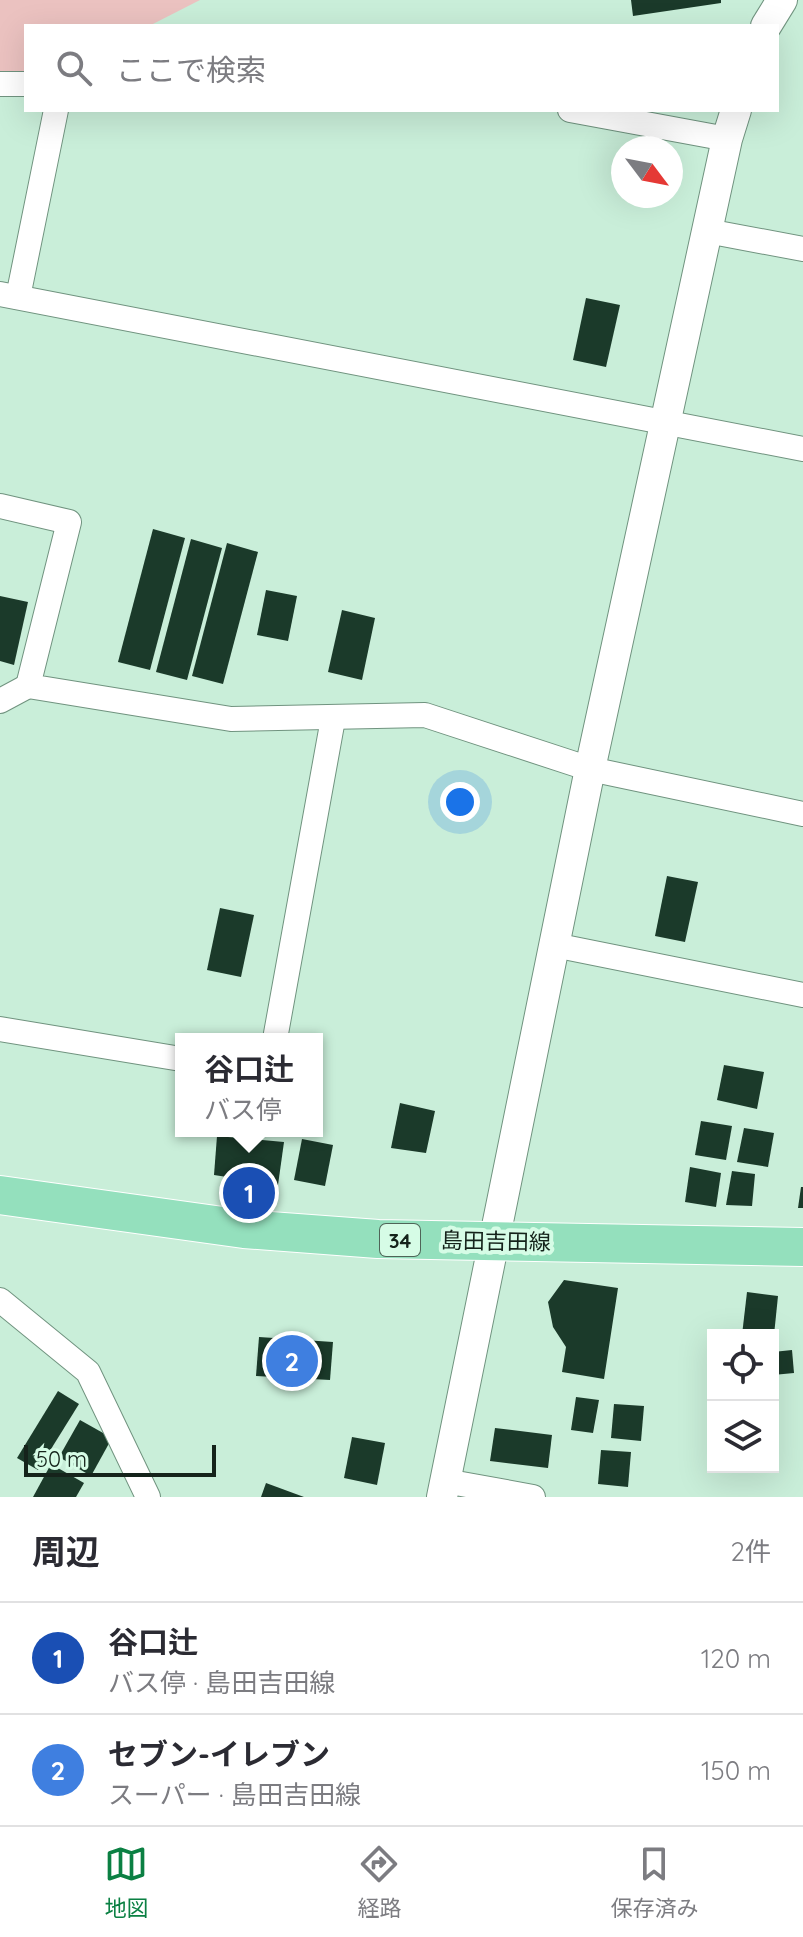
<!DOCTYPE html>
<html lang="ja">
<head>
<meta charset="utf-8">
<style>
  :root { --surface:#fff; --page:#f2f2f3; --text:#2b2b33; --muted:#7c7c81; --line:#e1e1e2; --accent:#0b8043 }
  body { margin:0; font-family:Quicksand,"Noto Sans JP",sans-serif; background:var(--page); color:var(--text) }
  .controls { position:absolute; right:24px; bottom:24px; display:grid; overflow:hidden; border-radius:0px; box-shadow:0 8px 32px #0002 }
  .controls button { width:72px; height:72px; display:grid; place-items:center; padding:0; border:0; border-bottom:2px solid var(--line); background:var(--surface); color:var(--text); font:40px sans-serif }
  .compass { position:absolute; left:611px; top:136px; width:72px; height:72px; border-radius:50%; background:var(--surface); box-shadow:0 8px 32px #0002; rotate:122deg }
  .scale { position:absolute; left:24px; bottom:20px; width:192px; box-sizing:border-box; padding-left:8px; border:4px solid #15231b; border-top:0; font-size:22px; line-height:28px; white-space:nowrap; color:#15231b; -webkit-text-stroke:6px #d6fce6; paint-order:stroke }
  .you { position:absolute; left:460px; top:802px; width:28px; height:28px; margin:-20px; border:6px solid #fff; border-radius:50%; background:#1a73e8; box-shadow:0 0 0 12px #1a73e833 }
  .badge { display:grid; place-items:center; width:52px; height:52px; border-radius:50%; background:var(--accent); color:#fff; font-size:26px; font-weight:700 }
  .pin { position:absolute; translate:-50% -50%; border:4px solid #fff; box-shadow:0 2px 8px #0006 }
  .popup { position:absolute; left:175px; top:1033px; width:148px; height:104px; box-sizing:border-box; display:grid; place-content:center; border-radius:0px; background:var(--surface); filter:drop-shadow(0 2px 6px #0005); font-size:26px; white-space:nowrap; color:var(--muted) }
  .popup b { font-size:30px; color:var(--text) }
  .popup::after { content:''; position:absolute; left:50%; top:100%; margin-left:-16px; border:16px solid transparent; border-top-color:var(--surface) }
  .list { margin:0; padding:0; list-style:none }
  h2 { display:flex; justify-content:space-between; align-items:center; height:104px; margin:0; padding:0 32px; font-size:34px }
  h2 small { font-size:26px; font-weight:400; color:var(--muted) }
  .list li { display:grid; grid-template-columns:52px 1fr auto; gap:24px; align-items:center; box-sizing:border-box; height:112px; padding:0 32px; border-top:2px solid var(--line) }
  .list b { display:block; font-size:30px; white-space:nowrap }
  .list p { margin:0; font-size:26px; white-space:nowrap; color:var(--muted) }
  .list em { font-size:26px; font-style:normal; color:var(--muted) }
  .icon { flex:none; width:44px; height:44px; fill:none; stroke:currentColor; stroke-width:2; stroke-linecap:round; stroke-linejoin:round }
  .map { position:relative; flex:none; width:803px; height:1497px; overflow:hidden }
  .search { position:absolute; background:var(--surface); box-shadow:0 8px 32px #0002; left:24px; right:24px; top:24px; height:88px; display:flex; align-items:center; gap:20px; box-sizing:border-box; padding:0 28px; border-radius:0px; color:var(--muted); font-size:30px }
  .sheet { height:328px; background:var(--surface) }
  nav { display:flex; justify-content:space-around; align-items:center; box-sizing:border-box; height:112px; border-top:2px solid var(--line); background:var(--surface); font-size:22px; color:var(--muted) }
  nav a { display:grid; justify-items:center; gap:4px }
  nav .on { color:var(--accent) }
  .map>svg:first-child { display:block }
  .green { fill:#ebc2c0 }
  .building { fill:#1b3a2a }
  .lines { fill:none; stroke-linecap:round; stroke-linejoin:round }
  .minor-casing { stroke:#70937f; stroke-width:26 }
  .tertiary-casing { stroke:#70937f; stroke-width:32 }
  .primary-casing { stroke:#fff; stroke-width:40 }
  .minor { stroke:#fff; stroke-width:24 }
  .tertiary { stroke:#fff; stroke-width:30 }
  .primary { stroke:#94e0bd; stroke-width:38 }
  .labels { text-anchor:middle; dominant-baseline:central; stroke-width:8; stroke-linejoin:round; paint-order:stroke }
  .shield { fill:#d6fce6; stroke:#4f6458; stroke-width:2 }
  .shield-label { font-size:20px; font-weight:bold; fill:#15231b }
  .street-label { font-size:22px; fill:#15231b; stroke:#d6fce6 }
</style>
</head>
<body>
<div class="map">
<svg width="803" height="1497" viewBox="0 0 803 1497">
  <rect width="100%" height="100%" fill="#c9eed9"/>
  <path class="green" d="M0,0H200L149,26H26V71L0,72Z"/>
  <g class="building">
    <path d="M631,0H721V3L633,16Z"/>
    <path d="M586,298L620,305L606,367L573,360Z"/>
    <path d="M153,529L185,538L150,670L118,662Z"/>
    <path d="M191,539L222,548L187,680L156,672Z"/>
    <path d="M227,543L258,552L223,684L192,676Z"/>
    <path d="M266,590L297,596L288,641L257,635Z"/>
    <path d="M0,596L28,602L14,665L0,661Z"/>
    <path d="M342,610L375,618L362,680L328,672Z"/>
    <path d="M667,876L698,882L685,942L655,936Z"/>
    <path d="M220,908L254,915L241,977L207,970Z"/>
    <path d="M724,1065L764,1072L757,1109L717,1100Z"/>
    <path d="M400,1103L435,1111L426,1153L391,1148Z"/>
    <path d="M701,1121L732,1126L726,1160L695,1155Z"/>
    <path d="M744,1128L774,1133L768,1167L737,1162Z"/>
    <path d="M217,1136L284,1142L278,1185L214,1175Z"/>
    <path d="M302,1139L333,1145L325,1186L294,1180Z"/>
    <path d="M690,1167L721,1173L716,1207L685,1202Z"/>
    <path d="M732,1171L755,1174L752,1206L726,1205Z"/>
    <path d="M801,1187H803V1208H798Z"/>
    <path d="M564,1280L618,1288L604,1379L562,1372L566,1347L553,1327L548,1302Z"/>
    <path d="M747,1292L778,1296L774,1335H742Z"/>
    <path d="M259,1337L333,1342L330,1380L256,1376Z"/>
    <path d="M792,1350L794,1373L773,1375V1352Z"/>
    <path d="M58,1391L79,1404L38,1470L17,1458Z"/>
    <path d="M576,1397L599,1400L593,1433L571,1430Z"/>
    <path d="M614,1404L644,1406L641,1441L611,1438Z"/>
    <path d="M80,1420L112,1438L91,1476L59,1457Z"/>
    <path d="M495,1428L552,1435L548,1468L490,1461Z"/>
    <path d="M352,1437L385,1443L377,1485L344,1478Z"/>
    <path d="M601,1450L631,1452L628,1487L598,1484Z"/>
    <path d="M51,1464L84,1483L76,1497H33Z"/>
    <path d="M266,1483L304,1497H261Z"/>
  </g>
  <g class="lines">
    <defs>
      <g id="minor">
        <path d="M0,84H26"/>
        <path d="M570,110L727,139"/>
        <path d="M707,231L803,249"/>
        <path d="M0,294L803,449"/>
        <path d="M18,297L56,110"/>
        <path d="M0,506L69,522L28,686L231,719L425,715L590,769L803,814"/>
        <path d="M0,701L28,686"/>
        <path d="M554,945L803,995"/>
        <path d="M0,1029L181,1059"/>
        <path d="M275,1039L333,719"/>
        <path d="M0,1300L88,1372L148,1497"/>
        <path d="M445,1481L533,1497"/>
      </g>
      <g id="tertiary">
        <path d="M766,26L782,0"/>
        <path d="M442,1497L590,769L727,139L736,110"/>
      </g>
      <path id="primary" d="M0,1195L244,1229L378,1239L803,1247"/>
    </defs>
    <use href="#minor" class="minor-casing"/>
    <use href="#tertiary" class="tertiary-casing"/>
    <use href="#primary" class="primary-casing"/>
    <use href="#minor" class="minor"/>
    <use href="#tertiary" class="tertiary"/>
    <use href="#primary" class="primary"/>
  </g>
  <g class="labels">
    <rect class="shield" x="380" y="1224" width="40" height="32" rx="6"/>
    <g class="shield-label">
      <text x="400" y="1240">34</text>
    </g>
    <g class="street-label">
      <text transform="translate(496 1241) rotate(1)">島田吉田線</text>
    </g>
  </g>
</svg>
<div class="controls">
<button><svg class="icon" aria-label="locate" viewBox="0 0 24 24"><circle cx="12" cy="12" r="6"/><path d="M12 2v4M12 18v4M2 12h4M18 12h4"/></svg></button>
<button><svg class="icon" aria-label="layers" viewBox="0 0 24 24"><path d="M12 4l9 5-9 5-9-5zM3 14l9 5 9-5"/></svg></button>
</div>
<svg class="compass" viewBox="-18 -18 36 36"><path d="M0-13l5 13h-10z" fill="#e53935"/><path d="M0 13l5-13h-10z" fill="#7c7c81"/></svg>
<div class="scale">50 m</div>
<div class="you"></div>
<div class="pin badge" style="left:249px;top:1193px;background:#1a4fb4">1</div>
<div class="popup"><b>谷口辻</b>バス停</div>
<div class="pin badge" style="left:292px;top:1361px;background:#3f7fe0">2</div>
<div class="search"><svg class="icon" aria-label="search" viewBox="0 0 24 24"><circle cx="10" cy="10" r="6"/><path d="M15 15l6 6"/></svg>ここで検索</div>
</div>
<section class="sheet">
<h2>周辺<small>2件</small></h2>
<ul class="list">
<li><span class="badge" style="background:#1a4fb4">1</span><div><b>谷口辻</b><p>バス停 · 島田吉田線</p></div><em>120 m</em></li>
<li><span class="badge" style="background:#3f7fe0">2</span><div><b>セブン-イレブン</b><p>スーパー · 島田吉田線</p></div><em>150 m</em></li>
</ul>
</section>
<nav>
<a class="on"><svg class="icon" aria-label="map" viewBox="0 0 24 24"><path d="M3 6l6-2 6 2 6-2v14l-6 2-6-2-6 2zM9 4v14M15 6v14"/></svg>地図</a>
<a><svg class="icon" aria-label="directions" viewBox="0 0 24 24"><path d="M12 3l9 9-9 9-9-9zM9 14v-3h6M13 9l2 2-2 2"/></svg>経路</a>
<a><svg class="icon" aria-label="saved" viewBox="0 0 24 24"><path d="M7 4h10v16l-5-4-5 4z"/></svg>保存済み</a>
</nav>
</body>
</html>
